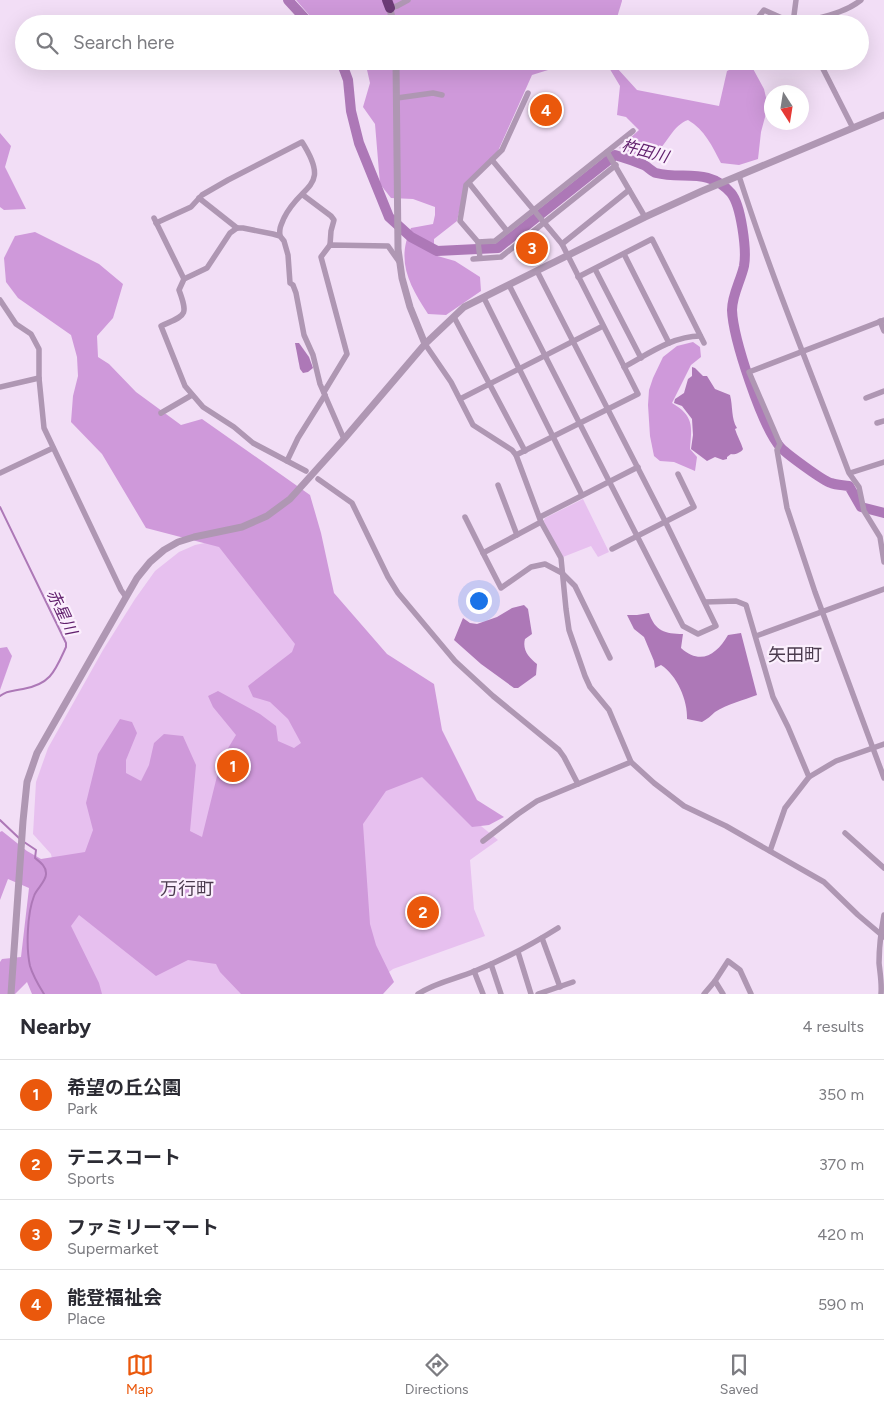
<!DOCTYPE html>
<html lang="en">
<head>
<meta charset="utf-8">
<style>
  :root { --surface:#fff; --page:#f2f2f3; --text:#2b2b33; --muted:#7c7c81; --line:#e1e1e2; --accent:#ea580c }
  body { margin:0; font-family:Figtree,"Noto Sans JP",sans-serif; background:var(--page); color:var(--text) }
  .compass { position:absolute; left:764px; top:85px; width:45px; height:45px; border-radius:50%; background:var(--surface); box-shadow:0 5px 20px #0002; rotate:168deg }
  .you { position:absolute; left:478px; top:600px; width:18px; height:18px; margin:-12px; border:4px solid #fff; border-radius:50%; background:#1a73e8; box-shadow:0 0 0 8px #1a73e833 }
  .badge { display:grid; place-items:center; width:32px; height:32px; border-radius:50%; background:var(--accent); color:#fff; font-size:16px; font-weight:700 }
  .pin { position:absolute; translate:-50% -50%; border:2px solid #fff; box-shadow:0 1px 5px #0006 }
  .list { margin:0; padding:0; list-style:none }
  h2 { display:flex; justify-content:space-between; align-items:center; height:65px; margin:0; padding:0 20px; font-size:21px }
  h2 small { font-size:16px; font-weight:400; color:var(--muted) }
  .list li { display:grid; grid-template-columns:32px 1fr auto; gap:15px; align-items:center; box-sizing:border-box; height:70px; padding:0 20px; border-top:1px solid var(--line) }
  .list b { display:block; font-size:19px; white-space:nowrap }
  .list p { margin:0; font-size:16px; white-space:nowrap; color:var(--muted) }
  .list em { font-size:16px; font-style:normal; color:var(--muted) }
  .icon { flex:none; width:28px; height:28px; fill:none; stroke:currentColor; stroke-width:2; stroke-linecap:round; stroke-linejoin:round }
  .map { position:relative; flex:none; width:884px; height:994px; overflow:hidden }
  .search { position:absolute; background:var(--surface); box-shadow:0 5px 20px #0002; left:15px; right:15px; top:15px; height:55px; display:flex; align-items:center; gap:12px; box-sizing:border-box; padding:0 18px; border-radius:28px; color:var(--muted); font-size:19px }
  .sheet { height:345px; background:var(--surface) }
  nav { display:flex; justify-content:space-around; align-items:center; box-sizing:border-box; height:70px; border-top:1px solid var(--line); background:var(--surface); font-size:14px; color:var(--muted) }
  nav a { display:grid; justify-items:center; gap:2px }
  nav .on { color:var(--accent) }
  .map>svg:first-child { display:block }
  .green { fill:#e7c0ef }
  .forest { fill:#cf99da }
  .water { fill:#ad78b7 }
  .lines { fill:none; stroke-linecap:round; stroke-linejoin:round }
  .stream { stroke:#ad78b7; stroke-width:2 }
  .river { stroke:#ad78b7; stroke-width:10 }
  .minor { stroke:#af97b3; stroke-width:5.5 }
  .tertiary { stroke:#af97b3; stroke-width:7 }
  .motorway { stroke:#6c3b76; stroke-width:10 }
  .labels { text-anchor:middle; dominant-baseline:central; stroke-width:4.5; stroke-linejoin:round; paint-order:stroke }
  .water-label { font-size:16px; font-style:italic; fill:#62216e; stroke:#fbeffd }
  .quarter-label { font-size:18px; fill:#4b3b4e; stroke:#fbeffd }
</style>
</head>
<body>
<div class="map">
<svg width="884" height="994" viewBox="0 0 884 994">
  <rect width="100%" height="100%" fill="#f2def6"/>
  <g class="green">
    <path d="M583,499L609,552L598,557L591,546L563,557L543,522L545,518Z"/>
    <path d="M243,535L464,812L498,840L470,860L474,909L485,936L393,969L368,988L362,994H56V879L51,854L33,834L36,782L48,748L103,650L135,599L155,571L179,552L195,545Z"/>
  </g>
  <g class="forest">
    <path d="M296,0H622V1L615,24H317Z"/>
    <path d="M365,61H577L532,75L498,151L466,183L457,221L434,239V255L455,261L480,277L481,291L446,315L428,314C409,285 396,261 411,228L433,224L435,215V207L413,199L391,198L380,184L375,124L363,107L370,83Z"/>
    <path d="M605,61H615L617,68L637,90L719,106L727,71L739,65H751L764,89L768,106L761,132L758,159L739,165L721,163C712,146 705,130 688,120C673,125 667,144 655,154C652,156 647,157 644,158L619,148L639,130L626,117L617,115L620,86Z"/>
    <path d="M0,133L11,146L5,167L26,209L4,210L0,207Z"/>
    <path d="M35,232L99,264L123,284L113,318L97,336L98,357L109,364L136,392L181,425L202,419L310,495L321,533L334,593L387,654L434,684L442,730L477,800L504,817L489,825L472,827L422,777L386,791L363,824L370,924L376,945L394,982L383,994H241L220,972L216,964L188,960L156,976L79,915L71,926L99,983L102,994H32L27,982L15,994H0V962L2,959L21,957L29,888L8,879L0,900V832L2,831L27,851L41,859L85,852L93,830L86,803L98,754L120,719L132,722L137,733L126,760V773L141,781L149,765L154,743L164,734L183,736L196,765L190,831L202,837L221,760L236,735L213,707L208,696L218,691L260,714L276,726L278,741L294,748L301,743L288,719L270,702L253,697L248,686L292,652L295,644L219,547L146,528L102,454L71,422L73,396L78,376L77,357L71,335L18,298L6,282L4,258L15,236Z"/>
    <path d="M693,342L700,347L701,357L691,365L672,403C694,416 692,426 690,449L697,457L695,471L674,462L660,461L654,456L650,436L648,405L649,390L653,378L663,357L677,346Z"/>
    <path d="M7,647L12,656L0,690V648Z"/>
  </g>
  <g class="water">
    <path d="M295,343H299L309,357L313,368L308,372L303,373L300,369Z"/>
    <path d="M692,367L695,368L703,376H707L715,389L730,395C733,406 731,419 737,428L735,429C737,436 741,442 743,449C741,453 734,455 731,454L727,457V459L723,460L715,457L707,461L691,449L693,435L692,419L682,406L674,403L675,399L684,393L688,379L692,376Z"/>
    <path d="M524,605L528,609L532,634L525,639C522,650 529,658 537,664L536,675L518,688H514L481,664L454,640L463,618L470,623L477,624L497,617L512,608Z"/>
    <path d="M649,613C655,631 665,634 683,634L681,648C701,666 717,654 728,635L741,633L757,695C744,700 727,704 715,712C711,716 707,719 702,722L687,719C688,701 677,675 661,665L655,668L654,661L644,637L634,629L627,615H637Z"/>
  </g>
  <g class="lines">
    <g class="stream">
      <path d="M0,507L66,643V647C55,671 51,684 23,689C14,691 7,690 0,696"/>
      <path d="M0,820L20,839"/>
      <path d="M24,842L36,850L35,858C40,862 46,866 46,873C47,881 36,889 34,896C27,914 26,948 30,966C33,976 39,986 44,994"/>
    </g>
    <g class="river">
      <path d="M288,0L310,24"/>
      <path d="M341,61L348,80L351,111L359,143L389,217L411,237L437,251L498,248L615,155C625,158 634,161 644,165C648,167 652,172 656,173C683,180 708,167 731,193C741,205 747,250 744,266C741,280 732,295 732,310C733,338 762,427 781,448C787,454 823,481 831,483C836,485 843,485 849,486L861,507L884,513"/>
    </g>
    <g class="minor">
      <path d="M390,8L397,6L408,0"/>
      <path d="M753,24L764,10L793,23L796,0"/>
      <path d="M805,24L808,21C826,16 846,12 861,0"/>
      <path d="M819,61L853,128"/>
      <path d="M528,93L502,150L466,185L460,221L478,242L495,241L633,131"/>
      <path d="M397,98L433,93L442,95"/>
      <path d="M607,152L645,217"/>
      <path d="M492,160L562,244L638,394L516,455"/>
      <path d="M739,176C771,276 812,374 849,473L859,487L864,511L880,537L884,562"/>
      <path d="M469,183L507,231"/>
      <path d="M303,195L331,216L334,220L331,231L330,245"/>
      <path d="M199,198L237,228"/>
      <path d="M154,218L184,279"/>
      <path d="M156,223L191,207L202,195L228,180L302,142C332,189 301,183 284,218C281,225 279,228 280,236"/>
      <path d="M478,242L480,258"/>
      <path d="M562,244L629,190"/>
      <path d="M624,254L669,343"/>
      <path d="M473,259L501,257L616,165"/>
      <path d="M595,269L641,358"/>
      <path d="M578,277L652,239L704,343"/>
      <path d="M509,285L683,626L698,634L716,626L665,521L537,271"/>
      <path d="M484,298L582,495"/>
      <path d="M0,300L16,324L31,334L39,349V378L44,428L121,590L126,597"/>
      <path d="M454,317L525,451"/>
      <path d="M884,320L749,372L780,444L777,450L787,508L815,592L884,778"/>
      <path d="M880,321L884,331"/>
      <path d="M425,344L451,382L473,425L512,450L516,455L541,522L561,558L566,609L569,630L585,676L590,687L609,710L631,762L654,783L684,806L726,826L824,882L858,915L884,937"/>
      <path d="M624,367C648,354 673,336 700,336"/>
      <path d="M0,387L39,378"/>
      <path d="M324,392L347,354L321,257L330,245L388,246L400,263"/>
      <path d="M866,398L884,391"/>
      <path d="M460,399L603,326"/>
      <path d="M161,413L192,395"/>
      <path d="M877,423L884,421"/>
      <path d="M287,461L298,438L325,395"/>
      <path d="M306,471L253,443L234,427L203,407L185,386L161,326C185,315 189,317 179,290L184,279L207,268L230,233L237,228H243L273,234L280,236L284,241L288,255L290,283L293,285L296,293L304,335L313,355L320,384L344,439"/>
      <path d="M0,473L53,448"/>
      <path d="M850,473L884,462"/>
      <path d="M318,479L352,503L388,577L398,593L455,661L493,696L559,750L564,757L578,784"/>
      <path d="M498,485L517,535"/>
      <path d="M465,517L483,553"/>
      <path d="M540,517L638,467"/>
      <path d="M541,522L483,553L501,588L531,567L545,564L562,573L575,586L610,658"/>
      <path d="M612,549L694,507L678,474"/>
      <path d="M705,602L736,601L746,605L773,697L788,727L809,777"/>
      <path d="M756,636L884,589"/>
      <path d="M845,833L884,868"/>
      <path d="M483,841L518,814L537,801L631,762"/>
      <path d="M770,851L785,808L809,777L836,761L884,744"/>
      <path d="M542,938L560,987"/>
      <path d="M518,952L531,994"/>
      <path d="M491,964L501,994"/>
      <path d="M474,971L483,994"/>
      <path d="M715,981L723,994"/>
      <path d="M418,994C436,982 456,979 475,971C505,959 531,945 558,928"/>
      <path d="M538,994L573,982"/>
      <path d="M704,994L715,981L728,961L740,970L751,994"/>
      <path d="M881,994C882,983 880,973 879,963C879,947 881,931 884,915"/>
    </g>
    <g class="tertiary">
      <path d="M390,8L393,24"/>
      <path d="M396,61L398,249L402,278L410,307L425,344"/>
      <path d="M11,994L23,821L27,782L37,753L137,578L150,562L164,550L178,542L194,537L242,527L267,516L290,499L344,439L425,344L464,307L645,217L702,191L884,115"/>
    </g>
    <path class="motorway" d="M387,0L390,8"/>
  </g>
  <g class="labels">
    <g class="water-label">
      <text transform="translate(645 151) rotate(15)">杵田川</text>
      <text transform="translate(62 612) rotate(65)">赤星川</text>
    </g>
    <g class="quarter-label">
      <text x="795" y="655">矢田町</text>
      <text x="187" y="889">万行町</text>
    </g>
  </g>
</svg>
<svg class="compass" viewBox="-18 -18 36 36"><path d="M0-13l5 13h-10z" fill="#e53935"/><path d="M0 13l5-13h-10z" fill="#7c7c81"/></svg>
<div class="you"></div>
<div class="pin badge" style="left:233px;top:766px">1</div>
<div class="pin badge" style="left:423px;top:912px">2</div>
<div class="pin badge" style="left:532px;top:248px">3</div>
<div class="pin badge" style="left:546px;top:110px">4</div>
<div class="search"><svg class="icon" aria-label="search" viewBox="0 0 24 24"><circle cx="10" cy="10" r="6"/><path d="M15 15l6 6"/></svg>Search here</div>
</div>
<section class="sheet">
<h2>Nearby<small>4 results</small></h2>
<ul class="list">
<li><span class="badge">1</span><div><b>希望の丘公園</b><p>Park</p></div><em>350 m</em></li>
<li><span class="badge">2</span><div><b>テニスコート</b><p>Sports</p></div><em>370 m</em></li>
<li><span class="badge">3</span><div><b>ファミリーマート</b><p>Supermarket</p></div><em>420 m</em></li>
<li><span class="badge">4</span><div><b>能登福祉会</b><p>Place</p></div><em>590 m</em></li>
</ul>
</section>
<nav>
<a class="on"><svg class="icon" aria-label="map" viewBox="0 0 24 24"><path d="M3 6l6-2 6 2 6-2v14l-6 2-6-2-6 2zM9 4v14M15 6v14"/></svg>Map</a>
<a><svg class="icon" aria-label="directions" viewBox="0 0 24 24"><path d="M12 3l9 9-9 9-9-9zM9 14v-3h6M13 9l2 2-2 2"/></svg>Directions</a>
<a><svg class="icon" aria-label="saved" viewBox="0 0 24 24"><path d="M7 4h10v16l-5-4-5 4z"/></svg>Saved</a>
</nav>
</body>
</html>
